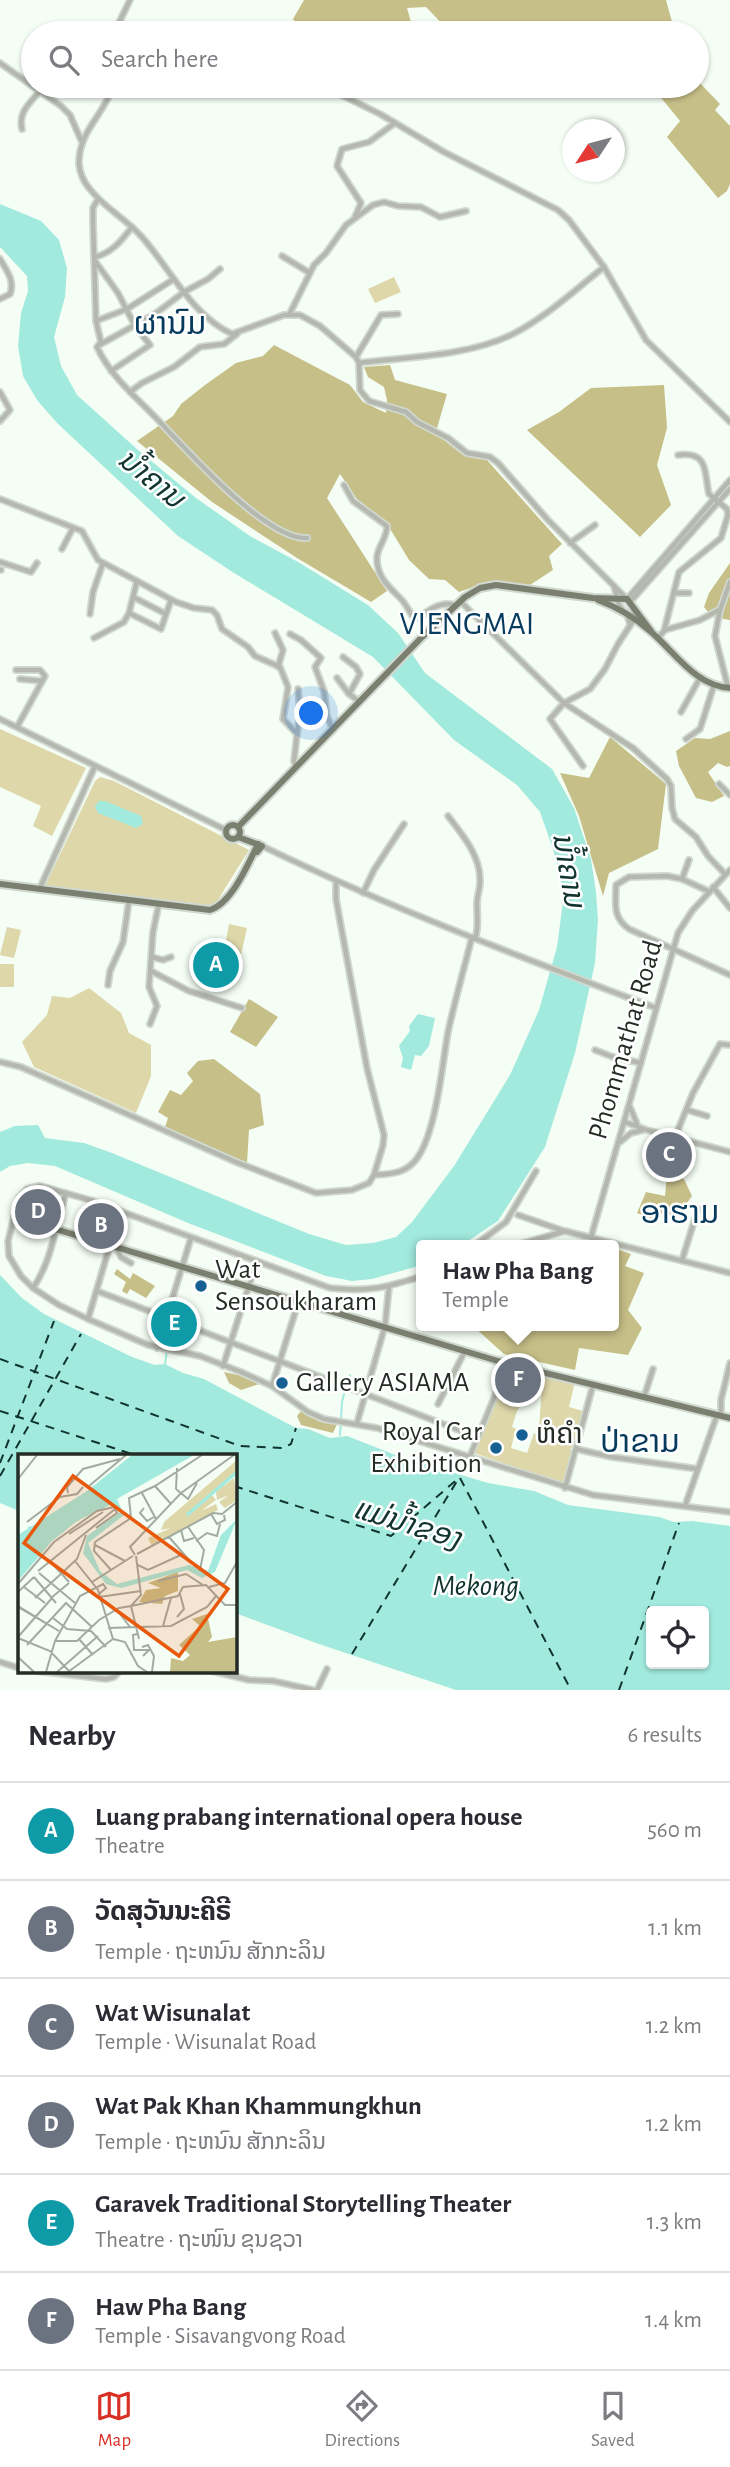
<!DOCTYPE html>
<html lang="en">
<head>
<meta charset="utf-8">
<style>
  :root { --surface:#fff; --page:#f2f2f3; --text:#2b2b33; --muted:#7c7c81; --line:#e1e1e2; --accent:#d93025 }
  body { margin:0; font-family:"Alegreya Sans","Noto Sans Lao",sans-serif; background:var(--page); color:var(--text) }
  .controls { position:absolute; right:21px; bottom:21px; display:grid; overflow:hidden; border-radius:7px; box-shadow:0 2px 5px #0004 }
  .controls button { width:63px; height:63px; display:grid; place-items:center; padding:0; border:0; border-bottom:2px solid var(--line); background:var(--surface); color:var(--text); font:35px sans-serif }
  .compass { position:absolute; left:562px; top:119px; width:63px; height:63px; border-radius:50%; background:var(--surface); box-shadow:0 2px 5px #0004; rotate:234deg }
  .you { position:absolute; left:312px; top:714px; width:24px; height:24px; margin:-18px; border:5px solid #fff; border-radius:50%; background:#1a73e8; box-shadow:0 0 0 10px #1a73e833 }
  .badge { display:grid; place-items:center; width:46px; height:46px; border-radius:50%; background:var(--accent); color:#fff; font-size:23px; font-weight:700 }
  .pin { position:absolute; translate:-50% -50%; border:4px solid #fff; box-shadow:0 2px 7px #0006 }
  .popup { position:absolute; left:416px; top:1240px; width:203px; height:91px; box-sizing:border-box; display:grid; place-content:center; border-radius:7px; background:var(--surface); filter:drop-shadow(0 2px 5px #0005); font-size:23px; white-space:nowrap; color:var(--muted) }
  .popup b { font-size:26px; color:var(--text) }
  .popup::after { content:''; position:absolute; left:50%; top:100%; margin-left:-14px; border:14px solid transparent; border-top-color:var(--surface) }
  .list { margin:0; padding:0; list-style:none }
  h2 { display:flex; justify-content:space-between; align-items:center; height:91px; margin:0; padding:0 28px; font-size:30px }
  h2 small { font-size:23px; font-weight:400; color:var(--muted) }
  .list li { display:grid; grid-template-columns:46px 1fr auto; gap:21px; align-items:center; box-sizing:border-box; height:98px; padding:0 28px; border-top:2px solid var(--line) }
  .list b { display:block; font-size:26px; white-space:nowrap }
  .list p { margin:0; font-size:23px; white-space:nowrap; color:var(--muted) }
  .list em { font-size:23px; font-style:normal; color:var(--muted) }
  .icon { flex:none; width:38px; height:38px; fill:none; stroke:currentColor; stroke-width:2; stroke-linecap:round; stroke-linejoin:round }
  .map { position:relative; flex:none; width:730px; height:1690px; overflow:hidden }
  .search { position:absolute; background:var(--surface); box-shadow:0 2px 5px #0004; left:21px; right:21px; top:21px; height:77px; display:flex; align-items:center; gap:18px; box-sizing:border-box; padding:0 24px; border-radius:38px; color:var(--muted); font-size:26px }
  .sheet { height:679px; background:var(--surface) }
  nav { display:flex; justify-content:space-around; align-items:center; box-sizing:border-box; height:98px; border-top:2px solid var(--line); background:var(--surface); font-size:19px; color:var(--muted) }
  nav a { display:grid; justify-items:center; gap:4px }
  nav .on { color:var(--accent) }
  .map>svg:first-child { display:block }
  .green { fill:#ddd7a9 }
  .forest { fill:#c7bf88 }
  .water { fill:#a2eade; fill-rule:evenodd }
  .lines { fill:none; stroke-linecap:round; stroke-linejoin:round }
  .stream { stroke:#a2eade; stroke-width:2 }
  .ferry { stroke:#11342f; stroke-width:2; stroke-dasharray:9 7; stroke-linecap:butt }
  .minor-casing { stroke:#d0d8cf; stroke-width:8 }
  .major-casing { stroke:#d0d8cf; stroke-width:10 }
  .minor { stroke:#b5b8af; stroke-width:4.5 }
  .major { stroke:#7a7f6f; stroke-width:6 }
  .poi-dot { fill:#166093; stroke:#fff; stroke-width:2.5 }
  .labels { text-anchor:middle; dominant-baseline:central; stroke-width:5; stroke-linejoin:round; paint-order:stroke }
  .street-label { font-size:28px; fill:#252b25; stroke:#fff }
  .poi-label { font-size:28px; fill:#252b25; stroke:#fff; text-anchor:start }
  .water-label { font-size:30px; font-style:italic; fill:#11342f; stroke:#fff }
  .quarter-label { font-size:32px; fill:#073b5e; stroke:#fff }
  .inset-river { fill:none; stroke:#a2eade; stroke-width:3.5 }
  .inset-road { fill:none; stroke:#a2aaa1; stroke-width:2 }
  .view { fill:#e8590c; fill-opacity:0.15; stroke:#e8590c; stroke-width:3.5 }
  .inset-edge { fill:none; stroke:#252b25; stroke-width:3.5 }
</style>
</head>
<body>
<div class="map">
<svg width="730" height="1690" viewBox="0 0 730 1690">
  <rect width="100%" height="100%" fill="#f5fef4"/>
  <g class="green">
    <path d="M394,277L401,292L375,303L368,289Z"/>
    <path d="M0,729L86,768L52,836L33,826L41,806L0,787Z"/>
    <path d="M100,777L114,781L249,850L216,903L208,906L45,886L95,781Z"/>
    <path d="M229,924L247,928L241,955L224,951Z"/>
    <path d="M7,927L21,930L14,958L0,955Z"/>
    <rect x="0" y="964" width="14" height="23"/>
    <path d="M89,988L121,1013L129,1033L151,1045V1076L136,1113L34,1067L22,1042L47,1015L52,996L70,998Z"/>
    <path d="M509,1365L513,1366L508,1385L525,1390L528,1384L533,1386L517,1411L512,1427L516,1429L511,1448L527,1453L534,1433L537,1434L539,1427L543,1374L575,1382L569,1407L583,1411L574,1444L570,1449L572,1451L563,1483L474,1453Z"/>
  </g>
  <g class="forest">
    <path d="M304,0H666L675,33H458L449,31L426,7L407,8L414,33H304L293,19Z"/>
    <path d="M697,80L720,104L715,110L730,126V184L727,191L718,198L667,137L680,121L654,89L657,86H679L681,88L697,86Z"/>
    <path d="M274,345L350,385L363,402L386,413L387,400L384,387L368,377L364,367L390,365L395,380L447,394L437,428L440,437L463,455L486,459L562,544L549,556L553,570L530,585L490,581L459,592L445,580L429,579L409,560L386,522L357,499L340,474L327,498L387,591L371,602L297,558L212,502L137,441L173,416L181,404L205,385L236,363L263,356Z"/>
    <path d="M664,385L667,428L657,465L671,505L640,537L527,430L559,412L591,388Z"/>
    <path d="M730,563V620L712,617L704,607L709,593Z"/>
    <path d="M730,731V766L727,767L718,763L708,772L724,796L712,802L696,798L679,766L676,751L695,738L710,739Z"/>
    <path d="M610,737L666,784L658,849L609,873L603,896L579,816L560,773L589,778Z"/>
    <path d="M249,999L278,1017L256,1047L230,1032Z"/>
    <path d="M214,1059L260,1094L264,1125L249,1130L247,1163L165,1127L168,1118L158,1112L170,1090L181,1095L193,1081L187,1073L198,1061Z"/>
    <path d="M667,1174L684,1179L692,1196L677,1217L659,1213L654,1220L637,1213L646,1192L665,1196Z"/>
    <path d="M614,1248L631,1254L625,1266L644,1273L628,1310L642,1328L628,1355L579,1348L575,1370L504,1354L473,1326H614Z"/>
    <path d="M117,1269L130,1279L133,1273L155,1286L146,1298L130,1289L127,1294L122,1291L126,1282L114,1274Z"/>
    <path d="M224,1372L238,1375L259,1384L241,1390L229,1383Z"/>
    <path d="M302,1410L318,1421L337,1424L333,1433L301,1425L297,1416Z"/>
  </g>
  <g class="water">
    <path d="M0,204L41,221L59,240L67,268L65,297L54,337L61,366L77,395L138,450L196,498L250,536L298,562L368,605L398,633L425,673L552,769L574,808L591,859L596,892L598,920L595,963L575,1053L545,1147L498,1221L462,1245H422V1265L372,1279L352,1281L326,1276L188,1223L55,1166L28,1163L10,1166L0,1172V1132L15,1126L38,1125L45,1138L84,1143L112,1153L309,1234L346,1245L373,1243L396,1237L412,1222L454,1166L510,1075L539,1010L557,947L564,894L553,849L540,812L517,785L454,740L373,657L234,573L178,536L57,423L37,400L23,376L18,346L21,313L28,291L27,276L0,247Z"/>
    <path d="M99,801H105L141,816L143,824L136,828L98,813L95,807Z"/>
    <path d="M418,1014L435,1018L429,1046L421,1056L415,1055L411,1070L401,1067L403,1058L399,1046L410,1031L409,1026Z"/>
    <path d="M0,1275L22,1298L44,1314L132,1357L155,1365L165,1364L183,1373L204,1379L296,1428L308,1429L330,1438L347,1436L398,1456L488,1483L534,1491L568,1505L659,1517L674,1522L692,1521L730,1526V1690H456L316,1643L235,1613L234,1456H70L59,1453L58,1455L19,1456V1511L0,1503ZM651,1611H704V1664H651Z"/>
  </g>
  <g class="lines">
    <g class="stream">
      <path d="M165,1364L168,1343"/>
      <path d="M347,1384L350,1375"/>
      <path d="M340,1435L342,1402L345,1390"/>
    </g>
    <g class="ferry">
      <path d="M0,1359L240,1446L282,1448L291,1444L296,1428"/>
      <path d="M0,1411L138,1456"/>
      <path d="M0,1463L54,1321"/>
      <path d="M0,1476L81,1334"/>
      <path d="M460,1478L571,1690"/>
      <path d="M234,1486L391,1536L460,1477"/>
      <path d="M352,1654L457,1481"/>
      <path d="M619,1690L679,1523"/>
    </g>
    <defs>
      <g id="minor">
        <path d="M114,33L130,0"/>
        <path d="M0,63L61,106L70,115L81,140"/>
        <path d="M113,86C105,114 78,131 79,164C80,173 83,181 89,188C103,207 125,218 141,236C170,268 191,315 232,334L284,315H300L320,326L356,357L359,363L360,390L369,401L406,412L417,422L448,438L467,453L490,457L498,463L548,520L627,599L730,480"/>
        <path d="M323,86L380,114L444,152L558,210L569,220L604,267L646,340L730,422"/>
        <path d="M22,129C18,112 30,103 40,91"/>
        <path d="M98,199L93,208V222L96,321L101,342L97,347C111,377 136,397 158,420C186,449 267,541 307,538"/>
        <path d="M355,217L361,203L337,166L342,149L369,142L395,123"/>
        <path d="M282,256L310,273"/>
        <path d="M95,257C112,253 122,240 132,227"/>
        <path d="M0,259C7,271 15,281 10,294L0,299"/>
        <path d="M95,261L118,293L135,326L150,345L111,371"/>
        <path d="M290,313L314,265L326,253L346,225L373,205L384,202L398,206L421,207L440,217L466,211"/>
        <path d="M96,321L127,309L174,279"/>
        <path d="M101,344L155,314L184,292L208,279L220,269"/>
        <path d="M356,357L381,315L398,314"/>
        <path d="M359,363C408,357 469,356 513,334C546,317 575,290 604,267"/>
        <path d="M0,392L10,410L0,421"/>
        <path d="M130,392L142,383L174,367L200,347L224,344L237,334"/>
        <path d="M344,485L353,501L387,526C387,538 378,546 377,557C376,576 389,587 401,599C406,604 409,611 413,617L419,618C428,610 442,601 454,605"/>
        <path d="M0,499L82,531L98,560L176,602L194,608L212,610L217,615L222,629L248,647L255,656L280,667L288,687L283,719L297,734L294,761L296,767"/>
        <path d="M570,543L595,525"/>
        <path d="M62,549L73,528"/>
        <path d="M0,562L31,572L37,563"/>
        <path d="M0,570H1"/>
        <path d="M614,586L619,605L628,617L630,625"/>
        <path d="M675,593H689"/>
        <path d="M133,597L166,614"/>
        <path d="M460,601L564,703L633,748L667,779L671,786L672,808L675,819L696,837L708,856L725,874"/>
        <path d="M630,602L730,489"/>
        <path d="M129,613L161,629L171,600"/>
        <path d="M90,614L93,592L103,563"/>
        <path d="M665,630L700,620L719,610"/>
        <path d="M275,633L283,650L278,667"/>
        <path d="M290,634L301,640L321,658L315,667L324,691L327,716L333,730"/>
        <path d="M94,638L124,622L129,613L137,581"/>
        <path d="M658,638L664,631L679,572L721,538L728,515L727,509L709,494C704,474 710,451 678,455"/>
        <path d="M343,657L356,667L360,674L349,694"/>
        <path d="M16,670H40L45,676L17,727"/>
        <path d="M337,678L349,694L360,702"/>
        <path d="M20,679L42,681"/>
        <path d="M728,687L715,636L720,610L730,582"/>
        <path d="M681,712L700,678"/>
        <path d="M0,719L226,830"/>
        <path d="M297,734L300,713L298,689"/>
        <path d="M686,739L700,729L714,685"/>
        <path d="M583,766L550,719L564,703L590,689L605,669L618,644L635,618L633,608"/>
        <path d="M719,784L730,795"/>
        <path d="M448,816C461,833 480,855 480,879C481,888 476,897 477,906C477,917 479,928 475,939"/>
        <path d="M262,846C390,908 523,958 656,1008"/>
        <path d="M682,879L689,860"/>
        <path d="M713,887L730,908"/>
        <path d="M40,888L95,766"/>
        <path d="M708,891L682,879L667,876L629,877L616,885C616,904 612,917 629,929L730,975"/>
        <path d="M363,893L374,870L404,824"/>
        <path d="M152,957L163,960L171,957"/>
        <path d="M151,971L189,991L242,1008"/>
        <path d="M108,985L110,971L123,942L129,900"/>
        <path d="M150,1024L157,1006L149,987L153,932L159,903"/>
        <path d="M595,1050L613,1057L641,1063"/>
        <path d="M0,1062L21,1067L236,1162L316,1193L352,1190L369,1183L374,1175L383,1145L384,1135L367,1068L336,899V882"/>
        <path d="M630,1107L637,1124"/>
        <path d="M687,1110L707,1116"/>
        <path d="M625,1122L647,1130L730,1152"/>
        <path d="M675,1137L693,1093L720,1044L730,1045"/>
        <path d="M620,1142L631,1133L643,1130"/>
        <path d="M374,1175C389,1174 403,1174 414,1162C436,1138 442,1065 448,1032C455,1000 464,969 472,937"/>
        <path d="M518,1215L564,1231"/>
        <path d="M591,1237L678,933L692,911L730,870"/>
        <path d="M475,1245L506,1222L536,1171"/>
        <path d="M517,1245L565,1231L730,1273"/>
        <path d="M117,1248L121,1257L131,1263"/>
        <path d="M682,1260L698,1209"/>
        <path d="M422,1276C385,1288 368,1292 330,1288L90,1200L40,1186L27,1189L19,1198L8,1241L9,1256L21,1276L33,1288L59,1305L88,1319L148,1345L200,1356L241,1372L272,1386L308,1412L324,1419L377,1428L593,1495L730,1512"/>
        <path d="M33,1288C52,1261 56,1224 66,1193"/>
        <path d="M97,1291L477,1437"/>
        <path d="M88,1319L110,1245"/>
        <path d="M157,1348L191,1238"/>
        <path d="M223,1366L257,1261"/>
        <path d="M272,1386L299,1300"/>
        <path d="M644,1397L653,1369"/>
        <path d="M438,1404L465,1351"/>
        <path d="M721,1416V1400L730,1363"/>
        <path d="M357,1423L385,1326L389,1287"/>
        <path d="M576,1449L612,1457L698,1469"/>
        <path d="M470,1456L508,1364"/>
        <path d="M565,1488L593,1385"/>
        <path d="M685,1506L717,1415"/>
        <path d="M0,1662L19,1668"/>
        <path d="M37,1671L106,1679L114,1677L120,1671"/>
        <path d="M212,1671L249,1680L273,1681L313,1690"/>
        <path d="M317,1690L327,1669"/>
      </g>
      <g id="major">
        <path d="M598,600C617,607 634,617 650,631C675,652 695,686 730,688"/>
        <circle cx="233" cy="832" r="7"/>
        <path d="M238,827L422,637L465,597L480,588L496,585L593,598L627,599L651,631"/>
        <path d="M238,837L262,846L257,852"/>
        <path d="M0,884L210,910C232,903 248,864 258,844"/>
        <path d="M15,1217L508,1364L730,1418"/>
      </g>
    </defs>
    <use href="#minor" class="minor-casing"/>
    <use href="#major" class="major-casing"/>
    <use href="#minor" class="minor"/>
    <use href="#major" class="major"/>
  </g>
  <g class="poi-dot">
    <circle cx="201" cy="1286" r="7"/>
    <circle cx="282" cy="1383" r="7"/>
    <circle cx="522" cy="1435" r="7"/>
    <circle cx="496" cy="1448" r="7"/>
  </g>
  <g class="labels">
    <g class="street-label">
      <text transform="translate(626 1040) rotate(-74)">Phommathat Road</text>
    </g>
    <g class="poi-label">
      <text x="215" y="1270">Wat<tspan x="215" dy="32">Sensoukharam</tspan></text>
      <text x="296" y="1383">Gallery ASIAMA</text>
      <text x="482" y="1432" text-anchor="end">Royal Car<tspan x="482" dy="32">Exhibition</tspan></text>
      <text x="536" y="1435">ຫໍຄຳ</text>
    </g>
    <g class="water-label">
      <text transform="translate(151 479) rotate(39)">ນ້ຳຄານ</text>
      <text transform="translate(568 870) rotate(80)">ນ້ຳຄານ</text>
      <text transform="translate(407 1524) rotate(17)">ແມ່ນ້ຳຂອງ</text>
      <text x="476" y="1586">Mekong</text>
    </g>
    <g class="quarter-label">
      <text x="170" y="324">ຜານົມ</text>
      <text x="467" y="624">VIENGMAI</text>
      <text x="680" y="1213">ອາຮາມ</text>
      <text x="640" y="1442">ປ່າຂາມ</text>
    </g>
  </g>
  <g transform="translate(18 1454)">
    <rect width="219" height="219" fill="#f5fef4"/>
    <path d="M219,6V16L165,63L194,41L198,46L183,57L198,50L200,56L134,92L130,84L153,74L143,76L146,68ZM216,24L219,46L207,54L201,48L211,41L199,46L198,38Z" fill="#ddd7a9"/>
    <path d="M160,118V137L147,142L144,150L121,148L128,136L143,134L130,129ZM189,160L194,183L190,188L219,183V218H152L153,204L165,207L172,201L161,191L182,172L174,165Z" fill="#c7bf88"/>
    <path d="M114,1H176L99,45L106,61L70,89L82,117L99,130L171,111L190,117L203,81L219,65L197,118L184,124L169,116L103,134L88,130L65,99L69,82L102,58L94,50L59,67L34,87L0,127V81L69,37Z" fill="#a2eade"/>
    <path class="inset-river" d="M74,34L85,52M169,61L219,18M59,67L61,61L154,1M10,74L43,78M11,74L25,96M44,79L43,68L142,1"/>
    <path class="inset-road" d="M0,25L19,1M71,32L108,1M137,32L153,50M158,35L170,45L179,29M158,35L159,14M50,39L49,33L65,15L102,5M124,39L138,65M126,54L122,59L129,67L136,63M193,60L199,70L207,66L206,61M113,64L111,44L137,32L184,1M9,68L42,43L59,40L65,33M170,73L186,96L182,116L187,118M163,76L166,87L176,84M51,80L85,58M151,83L171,106M178,87L189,79L199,82L202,70M77,91L107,107M119,100L195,59L204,60L219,48M117,101L112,93L163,39L216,1M32,107L51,128M57,107L80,136L95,185M120,111L130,116L165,100M93,116L76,97L77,88L113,64M20,117L97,55M21,119L57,149M16,123L38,149M140,127L168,120L185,131M74,128L115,102M0,130L36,88L79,57L96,53L99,59L78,74M6,133L27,149M191,133L207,129L219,108M0,138L16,123M81,143L123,137M17,144L59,105L68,81M33,144L51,129M0,152L41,177L0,153M99,156L112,173M159,163L166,155L162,140M35,164L49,175L73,177L88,193M145,172L153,144M90,174L153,172L189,153L198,142M119,180L115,181L116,196H131L125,202M0,183L34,144M0,184L32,197L51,217M61,185L75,201M95,185L107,188L120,212L129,218M121,185L113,152L160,142L165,133L188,131L207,151H219M37,187L62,142L85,130L88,134L81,140M9,191L48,149L74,173M124,193L130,191L136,202L134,218M0,203L16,218M28,218L37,187H59L81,166L101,154L113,152L123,141L118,102M39,218L80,182M50,218L95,185"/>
    <path class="view" d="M55,22L210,135L161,202L6,89Z"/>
    <rect width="219" height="219" class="inset-edge"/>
  </g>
</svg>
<div class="controls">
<button><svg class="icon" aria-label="locate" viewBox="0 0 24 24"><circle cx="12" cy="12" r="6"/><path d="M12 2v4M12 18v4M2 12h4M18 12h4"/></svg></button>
</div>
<svg class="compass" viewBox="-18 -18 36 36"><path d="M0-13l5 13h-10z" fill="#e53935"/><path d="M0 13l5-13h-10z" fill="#7c7c81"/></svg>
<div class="you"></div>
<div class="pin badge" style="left:216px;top:965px;background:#0f9aa8">A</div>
<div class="pin badge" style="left:101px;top:1226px;background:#6b7280">B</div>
<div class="pin badge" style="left:669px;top:1155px;background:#6b7280">C</div>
<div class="pin badge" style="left:38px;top:1212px;background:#6b7280">D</div>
<div class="pin badge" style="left:174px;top:1324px;background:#0f9aa8">E</div>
<div class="pin badge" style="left:518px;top:1380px;background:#6b7280">F</div>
<div class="popup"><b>Haw Pha Bang</b>Temple</div>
<div class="search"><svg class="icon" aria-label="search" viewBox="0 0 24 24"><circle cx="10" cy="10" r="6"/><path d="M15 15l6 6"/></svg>Search here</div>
</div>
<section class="sheet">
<h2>Nearby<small>6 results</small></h2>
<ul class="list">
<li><span class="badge" style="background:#0f9aa8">A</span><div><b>Luang prabang international opera house</b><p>Theatre</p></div><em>560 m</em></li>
<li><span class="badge" style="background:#6b7280">B</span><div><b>ວັດສຸວັນນະຄີຣີ</b><p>Temple · ຖະຫນົນ ສັກກະລິນ</p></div><em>1.1 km</em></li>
<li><span class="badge" style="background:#6b7280">C</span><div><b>Wat Wisunalat</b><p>Temple · Wisunalat Road</p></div><em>1.2 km</em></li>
<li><span class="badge" style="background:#6b7280">D</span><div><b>Wat Pak Khan Khammungkhun</b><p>Temple · ຖະຫນົນ ສັກກະລິນ</p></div><em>1.2 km</em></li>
<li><span class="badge" style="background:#0f9aa8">E</span><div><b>Garavek Traditional Storytelling Theater</b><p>Theatre · ຖະໜົນ ຂຸນຊວາ</p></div><em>1.3 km</em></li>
<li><span class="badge" style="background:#6b7280">F</span><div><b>Haw Pha Bang</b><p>Temple · Sisavangvong Road</p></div><em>1.4 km</em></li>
</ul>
</section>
<nav>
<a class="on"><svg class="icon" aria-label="map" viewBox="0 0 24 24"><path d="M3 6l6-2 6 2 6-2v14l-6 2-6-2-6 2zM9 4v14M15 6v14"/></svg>Map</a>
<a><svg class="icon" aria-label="directions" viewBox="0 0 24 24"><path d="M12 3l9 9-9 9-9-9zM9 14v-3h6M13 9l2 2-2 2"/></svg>Directions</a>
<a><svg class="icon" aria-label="saved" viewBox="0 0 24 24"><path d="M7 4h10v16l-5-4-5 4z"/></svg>Saved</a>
</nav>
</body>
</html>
